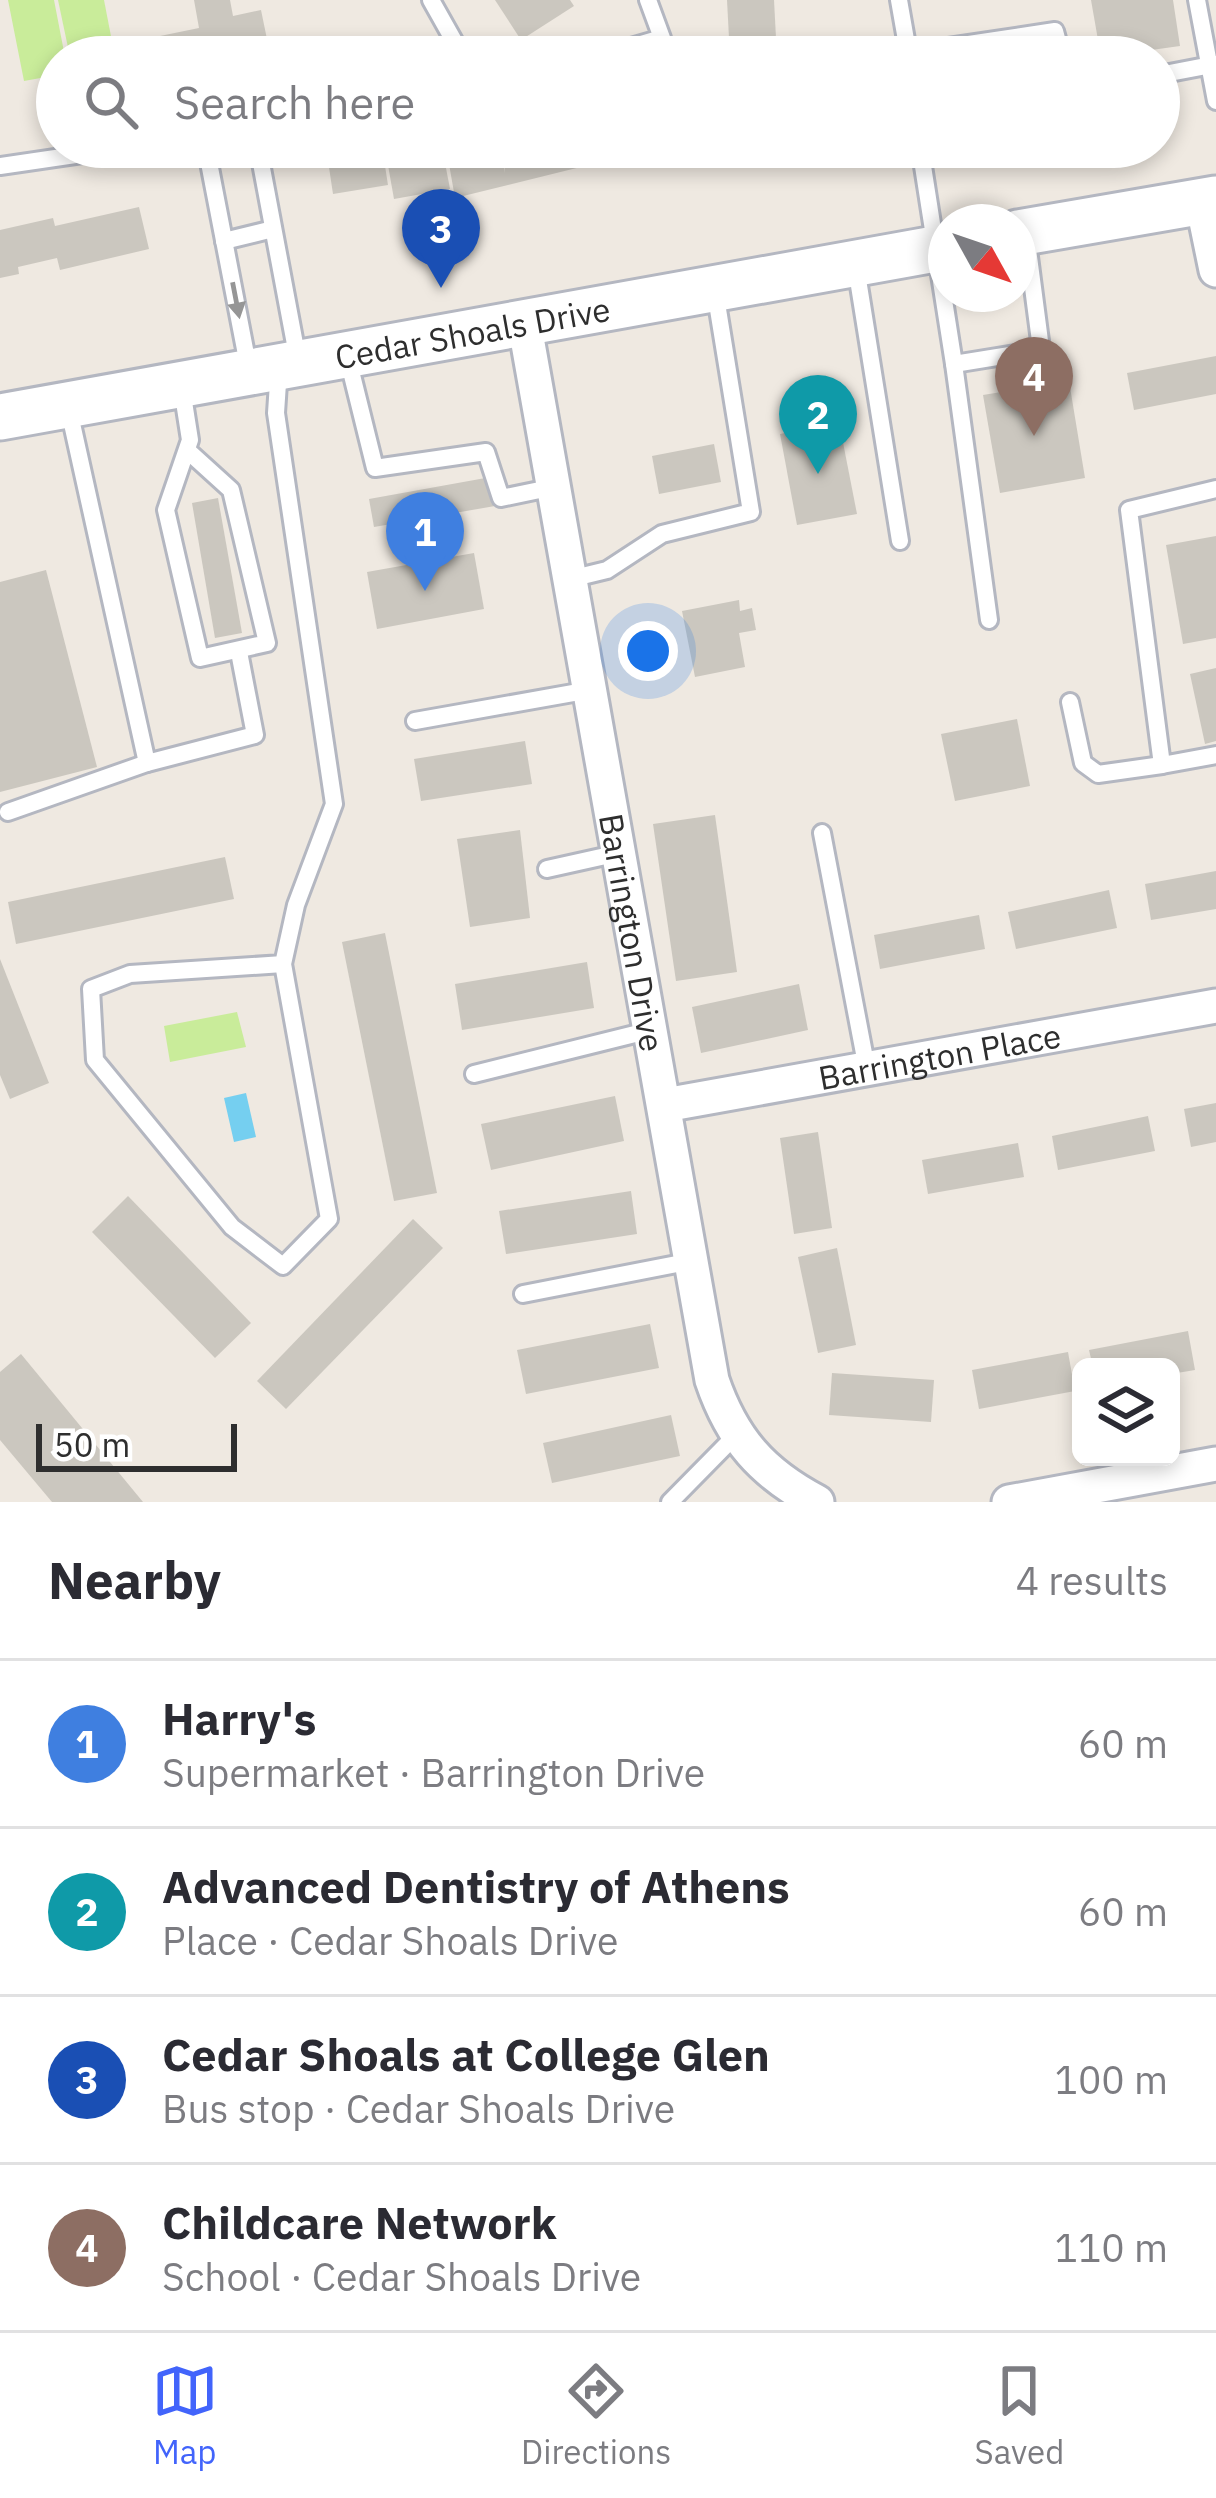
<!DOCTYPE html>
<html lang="en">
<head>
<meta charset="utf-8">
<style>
  :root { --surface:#fff; --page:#f2f2f3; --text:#2b2b33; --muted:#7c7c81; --line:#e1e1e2; --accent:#4264fb }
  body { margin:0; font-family:"IBM Plex Sans",sans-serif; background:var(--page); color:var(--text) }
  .controls { position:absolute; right:36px; bottom:36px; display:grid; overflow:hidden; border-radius:18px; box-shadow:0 6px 18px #0003 }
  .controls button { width:108px; height:108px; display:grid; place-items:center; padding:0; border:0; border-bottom:3px solid var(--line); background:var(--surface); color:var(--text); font:60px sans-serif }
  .compass { position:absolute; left:928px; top:204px; width:108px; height:108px; border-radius:50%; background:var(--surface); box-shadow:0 6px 18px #0003; rotate:130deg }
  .scale { position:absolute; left:36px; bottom:30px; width:201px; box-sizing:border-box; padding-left:12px; border:6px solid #2e2e2e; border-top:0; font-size:33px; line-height:42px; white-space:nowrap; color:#2e2e2e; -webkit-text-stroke:9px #fff; paint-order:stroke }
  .you { position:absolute; left:648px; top:651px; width:42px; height:42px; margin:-30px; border:9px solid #fff; border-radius:50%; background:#1a73e8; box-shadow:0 0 0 18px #1a73e833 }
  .badge { display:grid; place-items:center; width:78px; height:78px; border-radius:50%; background:var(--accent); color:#fff; font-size:39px; font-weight:700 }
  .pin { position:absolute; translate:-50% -99px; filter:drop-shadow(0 3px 6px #0008) }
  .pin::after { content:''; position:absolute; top:63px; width:42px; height:36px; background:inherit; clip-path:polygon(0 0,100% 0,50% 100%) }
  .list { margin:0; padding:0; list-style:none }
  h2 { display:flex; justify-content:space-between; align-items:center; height:156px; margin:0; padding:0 48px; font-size:51px }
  h2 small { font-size:39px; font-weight:400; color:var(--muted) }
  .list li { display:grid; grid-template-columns:78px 1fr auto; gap:36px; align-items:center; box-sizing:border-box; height:168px; padding:0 48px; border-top:3px solid var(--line) }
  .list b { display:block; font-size:45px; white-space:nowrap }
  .list p { margin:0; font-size:39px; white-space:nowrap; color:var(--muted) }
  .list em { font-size:39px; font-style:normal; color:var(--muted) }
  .icon { flex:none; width:66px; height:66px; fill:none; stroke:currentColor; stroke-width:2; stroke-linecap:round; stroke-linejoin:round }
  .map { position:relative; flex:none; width:1216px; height:1502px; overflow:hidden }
  .search { position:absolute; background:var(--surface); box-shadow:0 6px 18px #0003; left:36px; right:36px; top:36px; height:132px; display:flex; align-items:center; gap:30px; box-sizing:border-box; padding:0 42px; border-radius:66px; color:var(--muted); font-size:45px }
  .sheet { height:828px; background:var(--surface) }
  nav { display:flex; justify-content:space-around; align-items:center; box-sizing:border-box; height:168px; border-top:3px solid var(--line); background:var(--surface); font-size:33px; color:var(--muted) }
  nav a { display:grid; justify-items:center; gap:6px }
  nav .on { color:var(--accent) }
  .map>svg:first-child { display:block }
  .pitch { fill:#c9ec9a }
  .water { fill:#75cff0 }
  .building { fill:#cbc7bf }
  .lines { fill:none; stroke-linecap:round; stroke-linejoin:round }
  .lane-casing { stroke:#b4b7c1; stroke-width:22 }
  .street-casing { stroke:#b4b7c1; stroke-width:39 }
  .secondary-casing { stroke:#b4b7c1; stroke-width:51 }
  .lane { stroke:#fff; stroke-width:16 }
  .street { stroke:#fff; stroke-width:33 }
  .secondary { stroke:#fff; stroke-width:45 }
  .oneway { fill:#969696 }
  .labels { text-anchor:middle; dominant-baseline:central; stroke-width:9; stroke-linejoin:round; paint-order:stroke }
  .street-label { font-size:33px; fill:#2e2e2e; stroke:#fff }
</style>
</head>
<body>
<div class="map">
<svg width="1216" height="1502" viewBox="0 0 1216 1502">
  <rect width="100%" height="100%" fill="#efe9e1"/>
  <g class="pitch">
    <path d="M8,0H54L65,57H57V75L24,81Z"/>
    <path d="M58,0H104L115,57H70Z"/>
    <path d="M237,1012L246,1047L170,1062L164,1026Z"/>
  </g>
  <path class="water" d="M246,1093L256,1137L234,1142L224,1098Z"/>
  <g class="building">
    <path d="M194,0H230L233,16L261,10L268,44L228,52L229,57H164L160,36L199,28Z"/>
    <path d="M495,0H570L574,6L521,40Z"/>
    <path d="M727,0H774L777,57H730Z"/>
    <path d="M1091,0H1173L1180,46L1101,57Z"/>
    <path d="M382,147L388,185L333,194L327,154Z"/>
    <path d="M423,147H442L450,189L394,199L386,154Z"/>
    <path d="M446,147H500L505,173L503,147H619L621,157L455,198Z"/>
    <path d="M139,207L149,249L60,270L57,258L18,267L19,274L0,278V230L53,218L55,226Z"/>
    <path d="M1216,356V394L1134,410L1127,373Z"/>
    <path d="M1069,381L1085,478L1000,493L983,395Z"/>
    <path d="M839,422L857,514L797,525L780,434Z"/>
    <path d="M714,444L721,482L659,494L652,456Z"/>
    <path d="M491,477L495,506L374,527L369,499Z"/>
    <path d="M218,498L242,633L215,638L192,503Z"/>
    <path d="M1216,536V638L1183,644L1166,545Z"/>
    <path d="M474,553L484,609L377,629L367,572Z"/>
    <path d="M46,570L97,767L0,792V582Z"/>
    <path d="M739,600L740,611L752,608L756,630L739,633L745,667L695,677L682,611Z"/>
    <path d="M1216,668V741L1205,744L1190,674Z"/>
    <path d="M1017,719L1030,786L955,801L941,734Z"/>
    <path d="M525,741L532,784L421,801L414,759Z"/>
    <path d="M715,815L737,972L676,981L653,824Z"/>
    <path d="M520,830L530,918L470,927L457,839Z"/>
    <path d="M225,857L234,899L16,944L8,902Z"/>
    <path d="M1216,871V909L1151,920L1145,884Z"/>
    <path d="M1109,890L1117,928L1016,949L1008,912Z"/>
    <path d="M979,915L985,949L880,969L874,935Z"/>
    <path d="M385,933L437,1193L394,1201L342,942Z"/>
    <path d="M0,959L49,1083L10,1099L0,1075Z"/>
    <path d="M587,962L594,1008L462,1030L455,984Z"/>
    <path d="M799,984L808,1030L701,1053L692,1007Z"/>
    <path d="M615,1096L624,1141L491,1170L481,1124Z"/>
    <path d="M1216,1103V1142L1191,1147L1184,1109Z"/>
    <path d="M1148,1116L1155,1151L1058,1170L1052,1136Z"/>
    <path d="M818,1132L832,1228L794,1234L780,1138Z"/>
    <path d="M1018,1143L1024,1177L928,1194L922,1160Z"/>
    <path d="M631,1191L637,1234L506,1254L499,1211Z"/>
    <path d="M128,1196L251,1323L215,1358L92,1232Z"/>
    <path d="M413,1219L443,1248L286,1409L257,1381Z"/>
    <path d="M837,1248L856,1345L818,1353L798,1257Z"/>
    <path d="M650,1324L659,1368L526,1394L517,1350Z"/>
    <path d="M1188,1331L1195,1370L1171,1374V1367H1093L1089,1350Z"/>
    <path d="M1068,1352L1075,1391L979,1409L972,1370Z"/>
    <path d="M21,1354L143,1502H52L0,1440V1372Z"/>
    <path d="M832,1373L934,1380L931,1422L829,1415Z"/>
    <path d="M671,1415L680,1456L552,1483L543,1443Z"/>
  </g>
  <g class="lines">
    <defs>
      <g id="lane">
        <path d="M431,0L463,57"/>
        <path d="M899,0L909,57"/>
        <path d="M1197,0L1216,101"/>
        <path d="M908,53L1055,31L1062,57"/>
        <path d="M596,57L662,38L648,0"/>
        <path d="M1159,75L1216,64"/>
        <path d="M206,147L249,370"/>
        <path d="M258,147L298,360"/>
        <path d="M920,147L954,364L1028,352L1040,341L1026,234"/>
        <path d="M0,166L130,147"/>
        <path d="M224,241L273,229"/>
        <path d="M856,267L900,541"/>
        <path d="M348,359L375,468L486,452L501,498L554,487"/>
        <path d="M954,364L989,620"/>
        <path d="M279,368L276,413L334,804L296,905L283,964L329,1219L283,1266L232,1227L95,1060L91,989L130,974L283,964"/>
        <path d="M182,389L190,440L166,510L200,658L267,643L231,490L188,451"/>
        <path d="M69,410L147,763L255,735L239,652"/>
        <path d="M1216,489L1129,510L1162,765L1216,755"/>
        <path d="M570,579L607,570L662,534L751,512L715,291"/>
        <path d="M1070,702L1083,763L1098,774L1162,765"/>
        <path d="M415,721L590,690"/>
        <path d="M8,812L147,763"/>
        <path d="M822,833L867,1069"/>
        <path d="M547,869L619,853"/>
        <path d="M474,1074L651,1030"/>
        <path d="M523,1294L692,1261"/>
        <path d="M670,1502L735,1436"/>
      </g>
      <g id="street">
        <path d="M1202,202L1216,270"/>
        <path id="s1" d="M524,321L712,1380C732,1439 762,1473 817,1502"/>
        <path id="s2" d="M665,1105L1216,1006"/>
        <path d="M1009,1502L1216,1464"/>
      </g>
      <g id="secondary">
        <path d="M1018,233L1216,199"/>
        <path id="s3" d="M0,417L946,247"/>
      </g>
    </defs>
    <use href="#lane" class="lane-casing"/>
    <use href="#street" class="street-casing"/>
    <use href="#secondary" class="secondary-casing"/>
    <use href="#lane" class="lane"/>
    <use href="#street" class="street"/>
    <use href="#secondary" class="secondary"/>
  </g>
  <defs><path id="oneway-solid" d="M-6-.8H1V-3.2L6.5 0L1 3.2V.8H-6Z" transform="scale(3)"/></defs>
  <use class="oneway" href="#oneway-solid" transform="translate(236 300) rotate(79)"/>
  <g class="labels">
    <g class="street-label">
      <text stroke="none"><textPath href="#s3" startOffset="480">Cedar Shoals Drive</textPath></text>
      <text stroke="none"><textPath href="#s1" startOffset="621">Barrington Drive</textPath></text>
      <text stroke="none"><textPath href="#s2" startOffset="279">Barrington Place</textPath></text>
    </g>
  </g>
</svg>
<div class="controls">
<button><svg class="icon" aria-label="layers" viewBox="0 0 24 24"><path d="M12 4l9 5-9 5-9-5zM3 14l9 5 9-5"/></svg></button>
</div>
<svg class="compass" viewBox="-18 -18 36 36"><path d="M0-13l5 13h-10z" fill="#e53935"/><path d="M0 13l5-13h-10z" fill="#7c7c81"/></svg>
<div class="scale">50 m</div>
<div class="you"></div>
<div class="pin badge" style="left:425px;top:591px;background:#3f7fe0">1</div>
<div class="pin badge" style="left:818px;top:474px;background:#0f9aa8">2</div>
<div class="pin badge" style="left:441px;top:288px;background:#1a4fb4">3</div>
<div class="pin badge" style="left:1034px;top:436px;background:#8d6e63">4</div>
<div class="search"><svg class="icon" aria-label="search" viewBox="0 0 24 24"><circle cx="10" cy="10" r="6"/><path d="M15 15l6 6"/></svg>Search here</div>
</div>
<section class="sheet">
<h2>Nearby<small>4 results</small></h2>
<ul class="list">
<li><span class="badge" style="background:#3f7fe0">1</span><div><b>Harry's</b><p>Supermarket · Barrington Drive</p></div><em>60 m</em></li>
<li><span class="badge" style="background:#0f9aa8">2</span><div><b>Advanced Dentistry of Athens</b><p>Place · Cedar Shoals Drive</p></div><em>60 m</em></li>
<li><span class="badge" style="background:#1a4fb4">3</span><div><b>Cedar Shoals at College Glen</b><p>Bus stop · Cedar Shoals Drive</p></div><em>100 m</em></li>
<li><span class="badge" style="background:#8d6e63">4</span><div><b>Childcare Network</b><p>School · Cedar Shoals Drive</p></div><em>110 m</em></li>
</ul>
</section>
<nav>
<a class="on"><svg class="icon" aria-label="map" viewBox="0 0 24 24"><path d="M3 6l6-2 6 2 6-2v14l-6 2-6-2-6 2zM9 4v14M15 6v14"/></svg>Map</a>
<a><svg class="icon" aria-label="directions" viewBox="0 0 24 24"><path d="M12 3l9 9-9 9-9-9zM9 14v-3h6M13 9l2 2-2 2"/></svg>Directions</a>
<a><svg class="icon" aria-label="saved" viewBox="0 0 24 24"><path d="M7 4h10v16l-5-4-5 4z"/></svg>Saved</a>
</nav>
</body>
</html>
